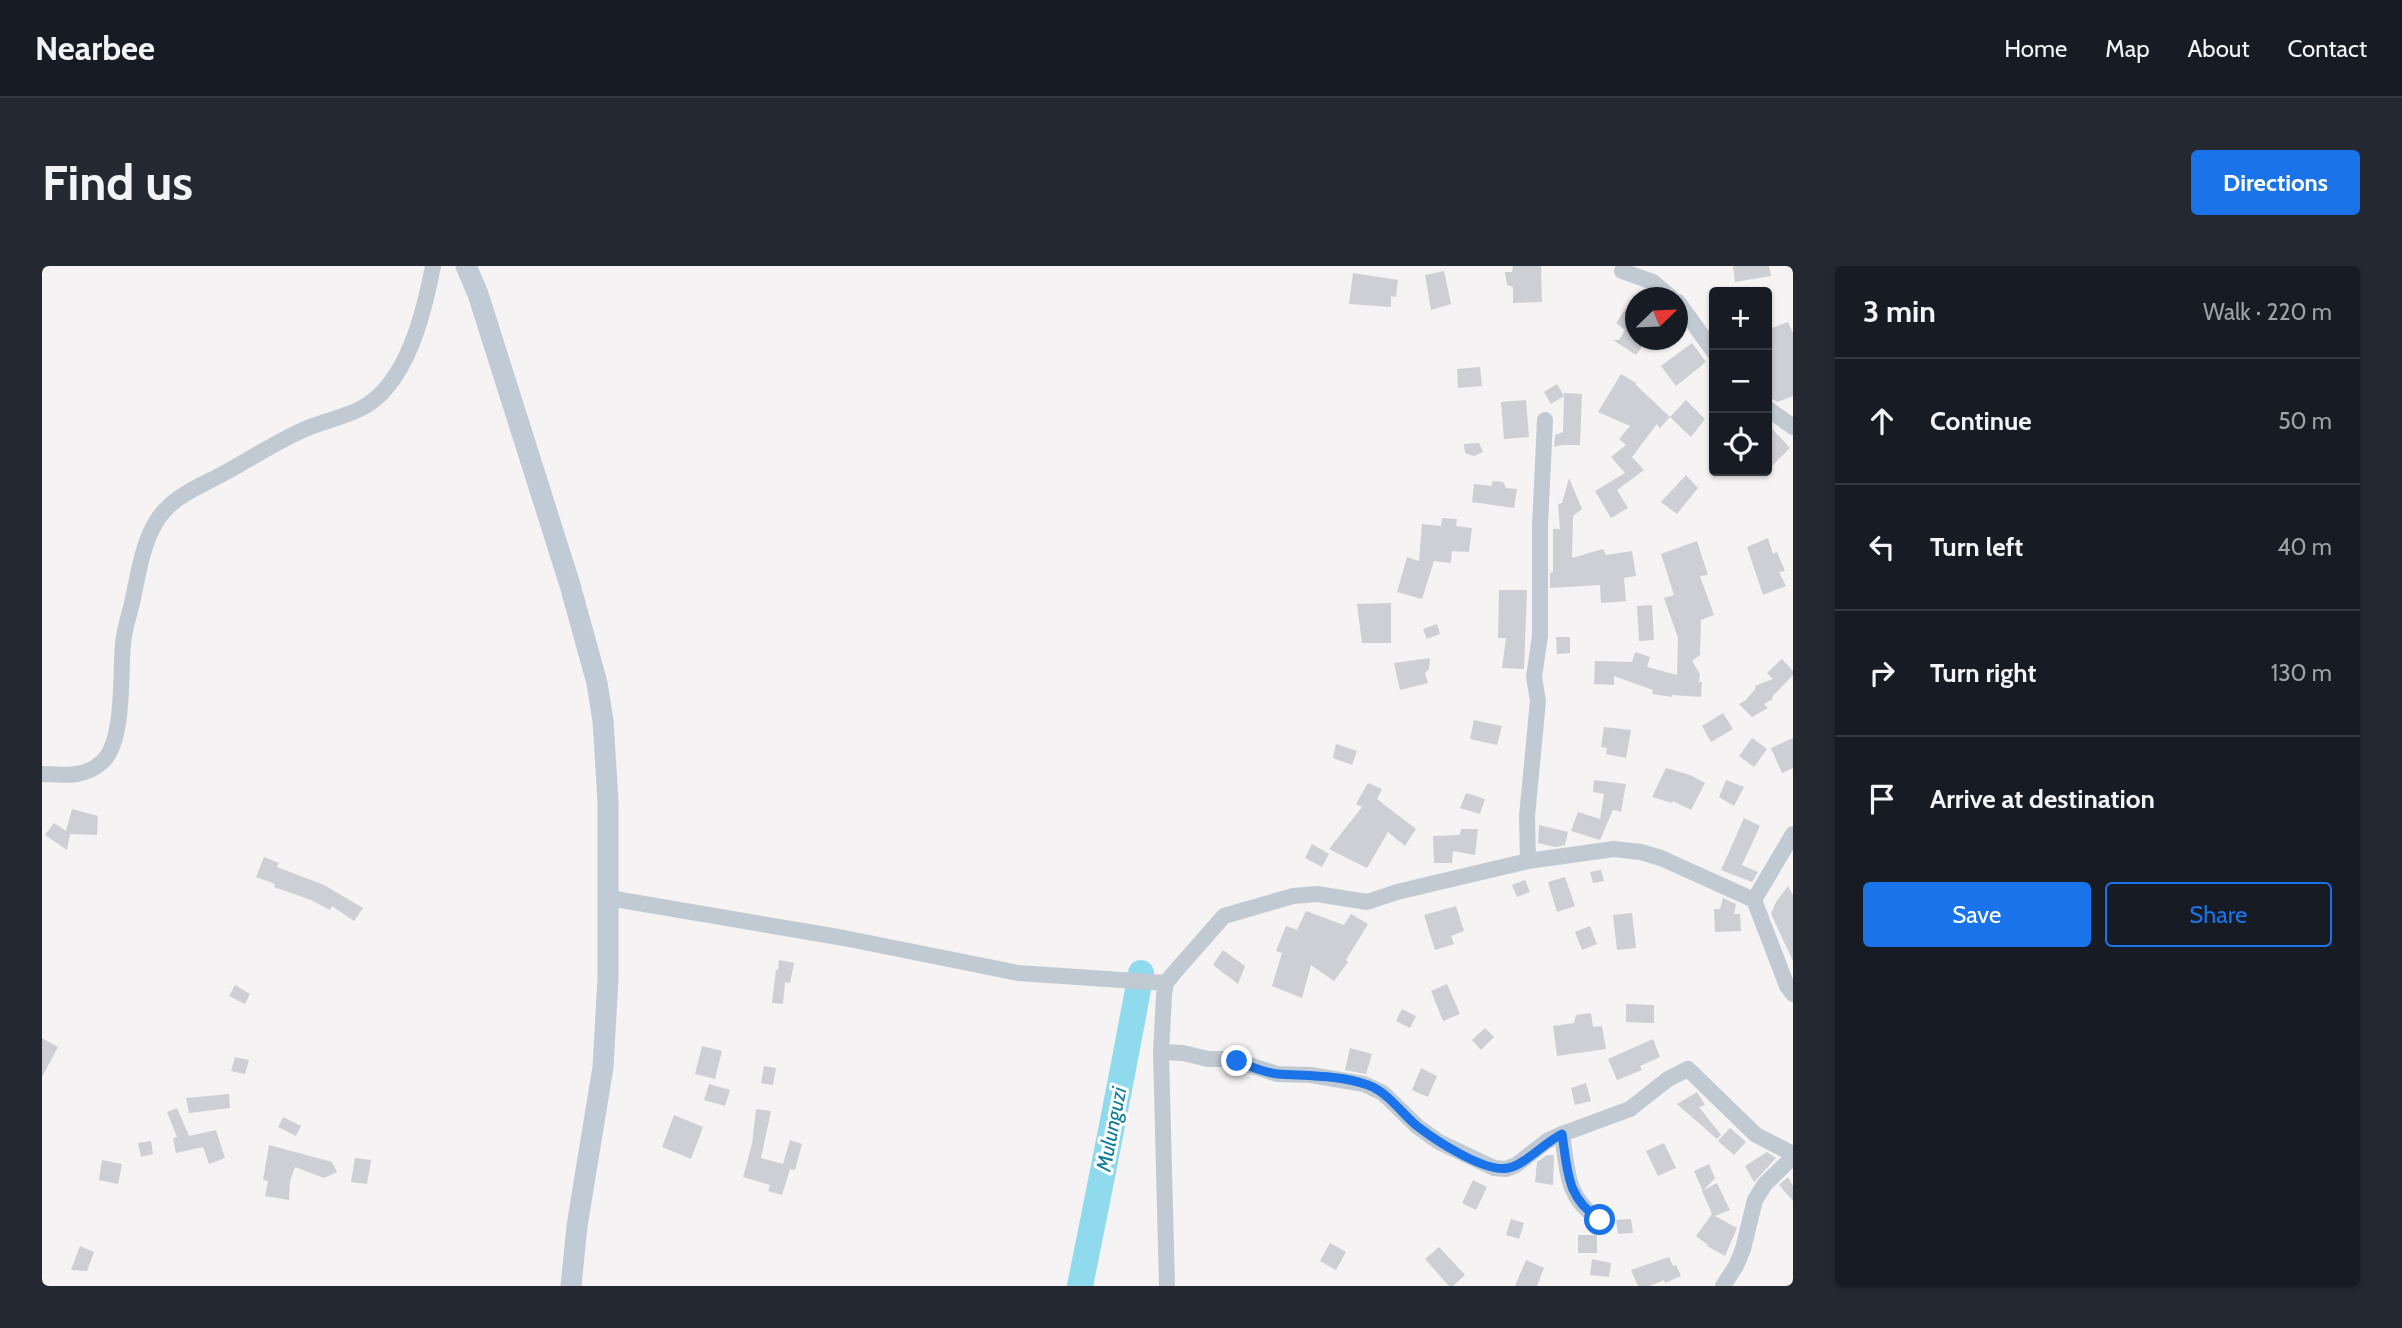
<!DOCTYPE html>
<html lang="en">
<head>
<meta charset="utf-8">
<style>
  :root { --surface:#171b24; --page:#242831; --text:#f1f3f6; --muted:#9ea1a6; --line:#363941; --accent:#1a73e8 }
  body { margin:0; font-family:Cabin,sans-serif; background:var(--page); color:var(--text) }
  .controls { position:absolute; right:21px; top:21px; display:grid; overflow:hidden; border-radius:7px; box-shadow:0 2px 5px #0004 }
  .controls button { width:63px; height:63px; display:grid; place-items:center; padding:0; border:0; border-bottom:2px solid var(--line); background:var(--surface); color:var(--text); font:35px sans-serif }
  .compass { position:absolute; left:1583px; top:21px; width:63px; height:63px; border-radius:50%; background:var(--surface); box-shadow:0 2px 5px #0004; rotate:67deg }
  .stop { position:absolute; width:21px; height:21px; margin:-16px; border:5px solid #1a73e8; border-radius:50%; background:#fff }
  .stop.end { background:#1a73e8; border-color:#fff; box-shadow:0 2px 7px #0008 }
  .list { margin:0; padding:0; list-style:none }
  h2 { display:flex; justify-content:space-between; align-items:center; height:91px; margin:0; padding:0 28px; font-size:30px }
  h2 small { font-size:23px; font-weight:400; color:var(--muted) }
  .list li { display:grid; grid-template-columns:46px 1fr auto; gap:21px; align-items:center; box-sizing:border-box; height:126px; padding:0 28px; border-top:2px solid var(--line) }
  .list b { display:block; font-size:26px; white-space:nowrap }
  .list em { font-size:23px; font-style:normal; color:var(--muted) }
  .actions { display:flex; gap:14px; padding:21px 28px }
  .actions a { flex:1; padding:16px 0; border:2px solid var(--accent); border-radius:7px; text-align:center; font-size:24px; color:var(--accent) }
  .actions .main { background:var(--accent); color:#fff }
  .icon { flex:none; width:38px; height:38px; fill:none; stroke:currentColor; stroke-width:2; stroke-linecap:round; stroke-linejoin:round }
  .map { position:relative; flex:none; width:1751px; height:1020px; overflow:hidden; border-radius:7px }
  header { display:flex; align-items:center; gap:42px; box-sizing:border-box; height:98px; padding:0 35px; background:var(--surface); border-bottom:2px solid var(--line) }
  header strong { font-size:33px }
  nav { display:flex; gap:38px; margin-inline-start:auto; font-size:24px }
  .intro { display:flex; align-items:center; justify-content:space-between; box-sizing:border-box; height:168px; padding:0 42px }
  h1 { margin:0; font-size:49px }
  .button { padding:18px 32px; border-radius:7px; background:var(--accent); color:#fff; font-size:24px; font-weight:700 }
  main { display:flex; gap:42px; padding:0 42px }
  aside { flex:1; background:var(--surface); border-radius:7px; box-shadow:0 2px 5px #0004 }
  .map>svg:first-child { display:block }
  .lines { fill:none; stroke-linecap:round; stroke-linejoin:round }
  .river { stroke:#90daee; stroke-width:26 }
  .building { fill:#cdcfd5 }
  .street { stroke:#c1cad2; stroke-width:16 }
  .secondary { stroke:#c1cbd6; stroke-width:21 }
  .route { stroke:#1a73e8; stroke-width:9 }
  .labels { text-anchor:middle; dominant-baseline:central; stroke-width:6; stroke-linejoin:round; paint-order:stroke }
  .water-label { font-size:21px; font-style:italic; fill:#0c7c9b; stroke:#fff }
</style>
</head>
<body>
<header>
<strong>Nearbee</strong>
<nav><a>Home</a><a>Map</a><a>About</a><a>Contact</a></nav>
</header>
<div class="intro"><h1>Find us</h1><a class="button">Directions</a></div>
<main>
<div class="map">
<svg width="1751" height="1020" viewBox="0 0 1751 1020">
  <rect width="100%" height="100%" fill="#f5f3f3"/>
  <g class="lines">
    <path class="river" d="M1038,1020C1059,916 1080,812 1099,707"/>
  </g>
  <g class="building">
    <path d="M1471,0H1499L1500,36L1471,37V21L1465,19L1463,6H1470Z"/>
    <path d="M1691,0H1727L1729,10L1693,16Z"/>
    <path d="M1402,5L1409,38L1389,44L1383,9Z"/>
    <path d="M1311,7L1356,14L1354,31L1349,30V41L1307,38Z"/>
    <path d="M1584,42L1593,48V74H1605L1594,89L1571,74H1577L1583,64L1574,57Z"/>
    <path d="M1746,56L1751,67V130L1735,136L1729,132L1725,123V64Z"/>
    <path d="M1650,77L1664,96L1634,120L1619,100Z"/>
    <path d="M1438,101L1440,120L1416,122L1415,103Z"/>
    <path d="M1579,108L1594,117V119L1628,151L1618,162L1615,158L1590,191L1602,204L1575,224L1586,242L1569,252L1553,225L1583,207L1569,191L1584,179L1577,173L1588,160L1556,146Z"/>
    <path d="M1515,118L1522,130L1509,138L1502,126Z"/>
    <path d="M1522,127L1540,128L1538,179H1520L1512,181L1513,169L1521,166Z"/>
    <path d="M1484,134L1487,171L1462,173L1459,136Z"/>
    <path d="M1644,134L1663,153L1649,171L1628,151Z"/>
    <path d="M1725,157L1748,182L1725,205Z"/>
    <path d="M1437,177L1441,186L1432,190L1423,187L1422,178Z"/>
    <path d="M1644,209L1656,222L1635,248L1619,236Z"/>
    <path d="M1527,212L1540,243L1531,250L1530,292L1561,283L1564,289L1590,285L1594,310L1582,312L1584,335L1559,337L1558,319L1508,322V307L1511,306V263H1518L1516,238L1520,237Z"/>
    <path d="M1451,215L1461,216L1464,222L1475,223L1472,242L1430,236L1432,218L1449,220Z"/>
    <path d="M1400,252L1415,253L1414,260L1430,262L1427,286L1410,285L1409,297L1392,295L1380,333L1355,326L1365,291L1377,295L1380,258L1399,260Z"/>
    <path d="M1726,272L1731,288L1735,286L1743,305L1737,306L1744,320L1721,329L1705,281Z"/>
    <path d="M1655,275L1666,309L1658,310L1672,349L1659,354L1658,389L1650,395L1658,408L1657,416H1660L1659,431L1630,429V431L1610,428L1611,424L1572,410V419L1552,418L1553,395L1590,396L1593,386L1608,391L1605,401L1635,409L1636,372L1622,332L1632,329L1619,288Z"/>
    <path d="M1457,324H1485L1482,403L1460,402L1464,372H1456Z"/>
    <path d="M1349,337V377H1320L1315,338Z"/>
    <path d="M1610,339L1612,374L1597,375L1595,340Z"/>
    <path d="M1395,358L1398,368L1385,373L1381,363Z"/>
    <path d="M1514,371H1528V387L1515,388Z"/>
    <path d="M1388,392L1387,403L1383,407L1386,417L1358,424L1352,397Z"/>
    <path d="M1740,393L1751,405V409L1730,431L1731,433L1722,438L1726,442L1710,451L1697,438L1704,434L1714,422L1713,420L1731,413L1725,407Z"/>
    <path d="M1681,447L1691,463L1669,476L1660,460Z"/>
    <path d="M1432,454L1460,460L1455,479L1428,473Z"/>
    <path d="M1562,461L1589,464L1584,492L1564,488L1565,482L1559,481Z"/>
    <path d="M1710,472L1725,483L1712,501L1697,490Z"/>
    <path d="M1751,472V502L1740,507L1729,482Z"/>
    <path d="M1294,478L1315,485L1310,499L1291,492Z"/>
    <path d="M1624,502L1648,509L1663,517L1649,544L1631,535L1630,537L1610,531Z"/>
    <path d="M1552,514L1584,518L1579,546L1571,544L1558,574L1529,565L1536,546L1558,553L1562,528L1551,526Z"/>
    <path d="M1684,514L1702,521L1692,540L1677,531Z"/>
    <path d="M1326,517L1340,523L1335,533L1374,563L1363,580L1346,566L1325,602L1287,583L1320,541L1314,538Z"/>
    <path d="M1424,527L1443,533L1438,548L1418,542Z"/>
    <path d="M30,543L56,550L55,569L28,568L25,584L3,569L12,557L24,565Z"/>
    <path d="M1702,552L1718,560L1700,599L1716,606L1710,616L1679,604Z"/>
    <path d="M1497,559L1526,566L1523,579L1513,581L1496,577Z"/>
    <path d="M1419,563H1436L1433,589L1411,585L1410,597H1392L1391,570L1418,569Z"/>
    <path d="M1270,578L1287,588L1280,601L1263,592Z"/>
    <path d="M222,591L237,597L235,601L282,619L321,642L312,655L290,640L288,644L269,634L232,621L233,618L214,611Z"/>
    <path d="M1559,604L1562,615L1551,617L1548,606Z"/>
    <path d="M1523,611L1533,640L1515,646L1506,616Z"/>
    <path d="M1483,614L1488,626L1475,631L1470,619Z"/>
    <path d="M1746,620L1751,629V695L1729,648L1734,636Z"/>
    <path d="M1681,632L1694,638L1692,648H1698L1699,665L1673,666L1672,643H1678Z"/>
    <path d="M1414,640L1422,665L1409,670L1412,678L1393,684L1382,649Z"/>
    <path d="M1264,645L1302,659L1309,648L1326,658L1304,694L1306,696L1292,715L1269,699L1260,732L1230,720L1240,687L1234,685L1244,660L1255,664Z"/>
    <path d="M1590,647L1594,682L1575,684L1571,649Z"/>
    <path d="M1548,660L1555,678L1540,684L1533,666Z"/>
    <path d="M1181,684L1203,700L1196,718L1171,699Z"/>
    <path d="M737,694L752,697L748,717L743,716L741,738L730,737L734,704H736Z"/>
    <path d="M1405,718L1418,748L1401,755L1389,725Z"/>
    <path d="M193,719L208,728L203,738L187,730Z"/>
    <path d="M1584,738L1612,739V757L1584,756Z"/>
    <path d="M1360,743L1374,750L1368,762L1354,755Z"/>
    <path d="M1549,747L1551,761L1560,760L1564,783L1515,790L1511,760L1532,757L1534,749Z"/>
    <path d="M1443,762L1452,771L1439,784L1430,774Z"/>
    <path d="M0,772L16,781L0,811Z"/>
    <path d="M1611,773L1618,791L1598,800L1600,804L1575,814L1566,793Z"/>
    <path d="M660,780L680,785L673,813L653,808Z"/>
    <path d="M1308,782L1330,788L1324,808L1303,804Z"/>
    <path d="M193,791L207,794L203,808L189,805Z"/>
    <path d="M722,800L734,802L731,819L719,817Z"/>
    <path d="M1379,802L1395,810L1386,831L1370,824Z"/>
    <path d="M1544,817L1549,835L1533,839L1529,822Z"/>
    <path d="M667,818L688,824L683,840L662,834Z"/>
    <path d="M1655,826L1663,839L1657,841L1679,869L1675,873L1635,838Z"/>
    <path d="M187,828L188,842L147,847L144,832Z"/>
    <path d="M135,842L147,870L174,864L183,892L167,898L161,881L134,887L131,872L135,871L125,846Z"/>
    <path d="M714,843L729,845L719,892L741,898L748,874L760,878L753,904L748,903L740,929L726,925L728,919L701,911L710,878Z"/>
    <path d="M632,849L661,861L649,893L620,881Z"/>
    <path d="M241,851L259,860L254,870L236,861Z"/>
    <path d="M1688,862L1704,876L1692,889L1676,875Z"/>
    <path d="M109,875L111,888L99,891L96,877Z"/>
    <path d="M1622,877L1634,902L1616,910L1604,885Z"/>
    <path d="M227,879L290,896L295,906L282,912L253,901L248,915L247,934L223,930L226,915L221,914Z"/>
    <path d="M1725,886L1734,892L1712,916L1703,900Z"/>
    <path d="M1505,889H1512L1511,919L1493,916L1495,896Z"/>
    <path d="M313,892L329,894L325,918L309,916Z"/>
    <path d="M60,894L80,898L76,918L57,914Z"/>
    <path d="M1667,898L1673,912L1661,925L1652,905Z"/>
    <path d="M1746,911L1751,920V935L1737,919Z"/>
    <path d="M1431,914L1445,921L1434,944L1420,937Z"/>
    <path d="M1675,917L1688,944L1673,950L1695,962L1683,990L1665,980L1666,979L1654,970L1670,948L1660,925Z"/>
    <path d="M1469,953L1482,957L1477,973L1464,969Z"/>
    <path d="M1589,953L1591,967L1576,968L1574,954Z"/>
    <rect x="1536" y="969" width="19" height="18"/>
    <path d="M1288,977L1304,986L1294,1004L1278,995Z"/>
    <path d="M38,980L52,986L45,1005L29,1004Z"/>
    <path d="M1397,981L1423,1009L1411,1020H1407L1383,993Z"/>
    <path d="M1627,991L1631,1000L1634,999L1639,1010L1623,1017L1622,1014L1608,1020H1596L1589,1004Z"/>
    <path d="M1550,993L1569,997L1567,1011L1548,1009Z"/>
    <path d="M1484,994L1502,1002L1495,1020H1473Z"/>
  </g>
  <g class="lines">
    <g class="street">
      <path d="M1580,5L1611,16L1630,32"/>
      <path d="M1636,36L1672,86"/>
      <path d="M1725,142L1751,161"/>
      <path d="M0,508C22,509 43,512 60,496C83,476 78,407 81,378C82,364 87,350 90,337C96,310 100,279 114,256C128,232 154,222 177,210C205,195 232,177 261,164C280,155 301,152 320,142C365,118 382,47 391,0"/>
      <path d="M1751,568L1712,634L1745,720L1751,728"/>
      <path d="M1486,595L1485,550L1496,435L1492,411L1498,370V260L1503,154"/>
      <path d="M567,632L802,672L976,707L1124,717"/>
      <path d="M1119,786L1141,787L1166,793H1188L1235,808L1269,809L1322,818L1341,827L1376,861L1397,876L1452,902L1464,903L1474,899L1505,875L1520,868"/>
      <path d="M1557,954C1523,930 1526,906 1520,868L1588,843L1626,813L1646,803L1714,869L1751,888"/>
      <path d="M1125,1020L1119,786L1122,729L1124,717L1131,708L1182,650L1251,630L1275,628L1325,636L1355,626L1486,595L1572,583L1599,586L1619,592L1712,634"/>
      <path d="M1681,1020L1694,1000L1701,983L1713,934L1723,918L1751,891"/>
    </g>
    <path class="secondary" d="M424,0L436,28L528,319L555,417L561,455L566,535V713L561,801L535,960L529,1020"/>
  </g>
  <g class="lines">
    <path class="route" d="M1195,795C1208,800 1222,807 1236,808C1266,810 1298,809 1326,819C1347,827 1358,846 1375,860C1393,874 1443,907 1466,902C1483,899 1503,876 1520,868C1526,906 1524,931 1558,954"/>
  </g>
  <g class="labels">
    <g class="water-label">
      <text transform="translate(1069 863) rotate(-79)">Mulunguzi</text>
    </g>
  </g>
</svg>
<div class="controls">
<button>+</button>
<button>−</button>
<button><svg class="icon" aria-label="locate" viewBox="0 0 24 24"><circle cx="12" cy="12" r="6"/><path d="M12 2v4M12 18v4M2 12h4M18 12h4"/></svg></button>
</div>
<svg class="compass" viewBox="-18 -18 36 36"><path d="M0-13l5 13h-10z" fill="#e53935"/><path d="M0 13l5-13h-10z" fill="#9ea1a6"/></svg>
<div class="stop" style="left:1558px;top:954px"></div>
<div class="stop end" style="left:1195px;top:795px"></div>
</div>
<aside>
<h2>3 min<small>Walk · 220 m</small></h2>
<ul class="list">
<li><svg class="icon" aria-label="ahead" viewBox="0 0 24 24"><path d="M12 20V5M6 11l6-6 6 6"/></svg><div><b>Continue</b></div><em>50 m</em></li>
<li><svg class="icon" aria-label="left" viewBox="0 0 24 24"><path d="M17 20v-9H6M10 6l-5 5 5 5"/></svg><div><b>Turn left</b></div><em>40 m</em></li>
<li><svg class="icon" aria-label="right" viewBox="0 0 24 24"><path d="M7 20v-9h11M14 6l5 5-5 5"/></svg><div><b>Turn right</b></div><em>130 m</em></li>
<li><svg class="icon" aria-label="arrive" viewBox="0 0 24 24"><path d="M6 21V4h12l-3 4 3 4H6"/></svg><div><b>Arrive at destination</b></div></li>
</ul>
<div class="actions"><a class="main">Save</a><a>Share</a></div>
</aside>
</main>
</body>
</html>
